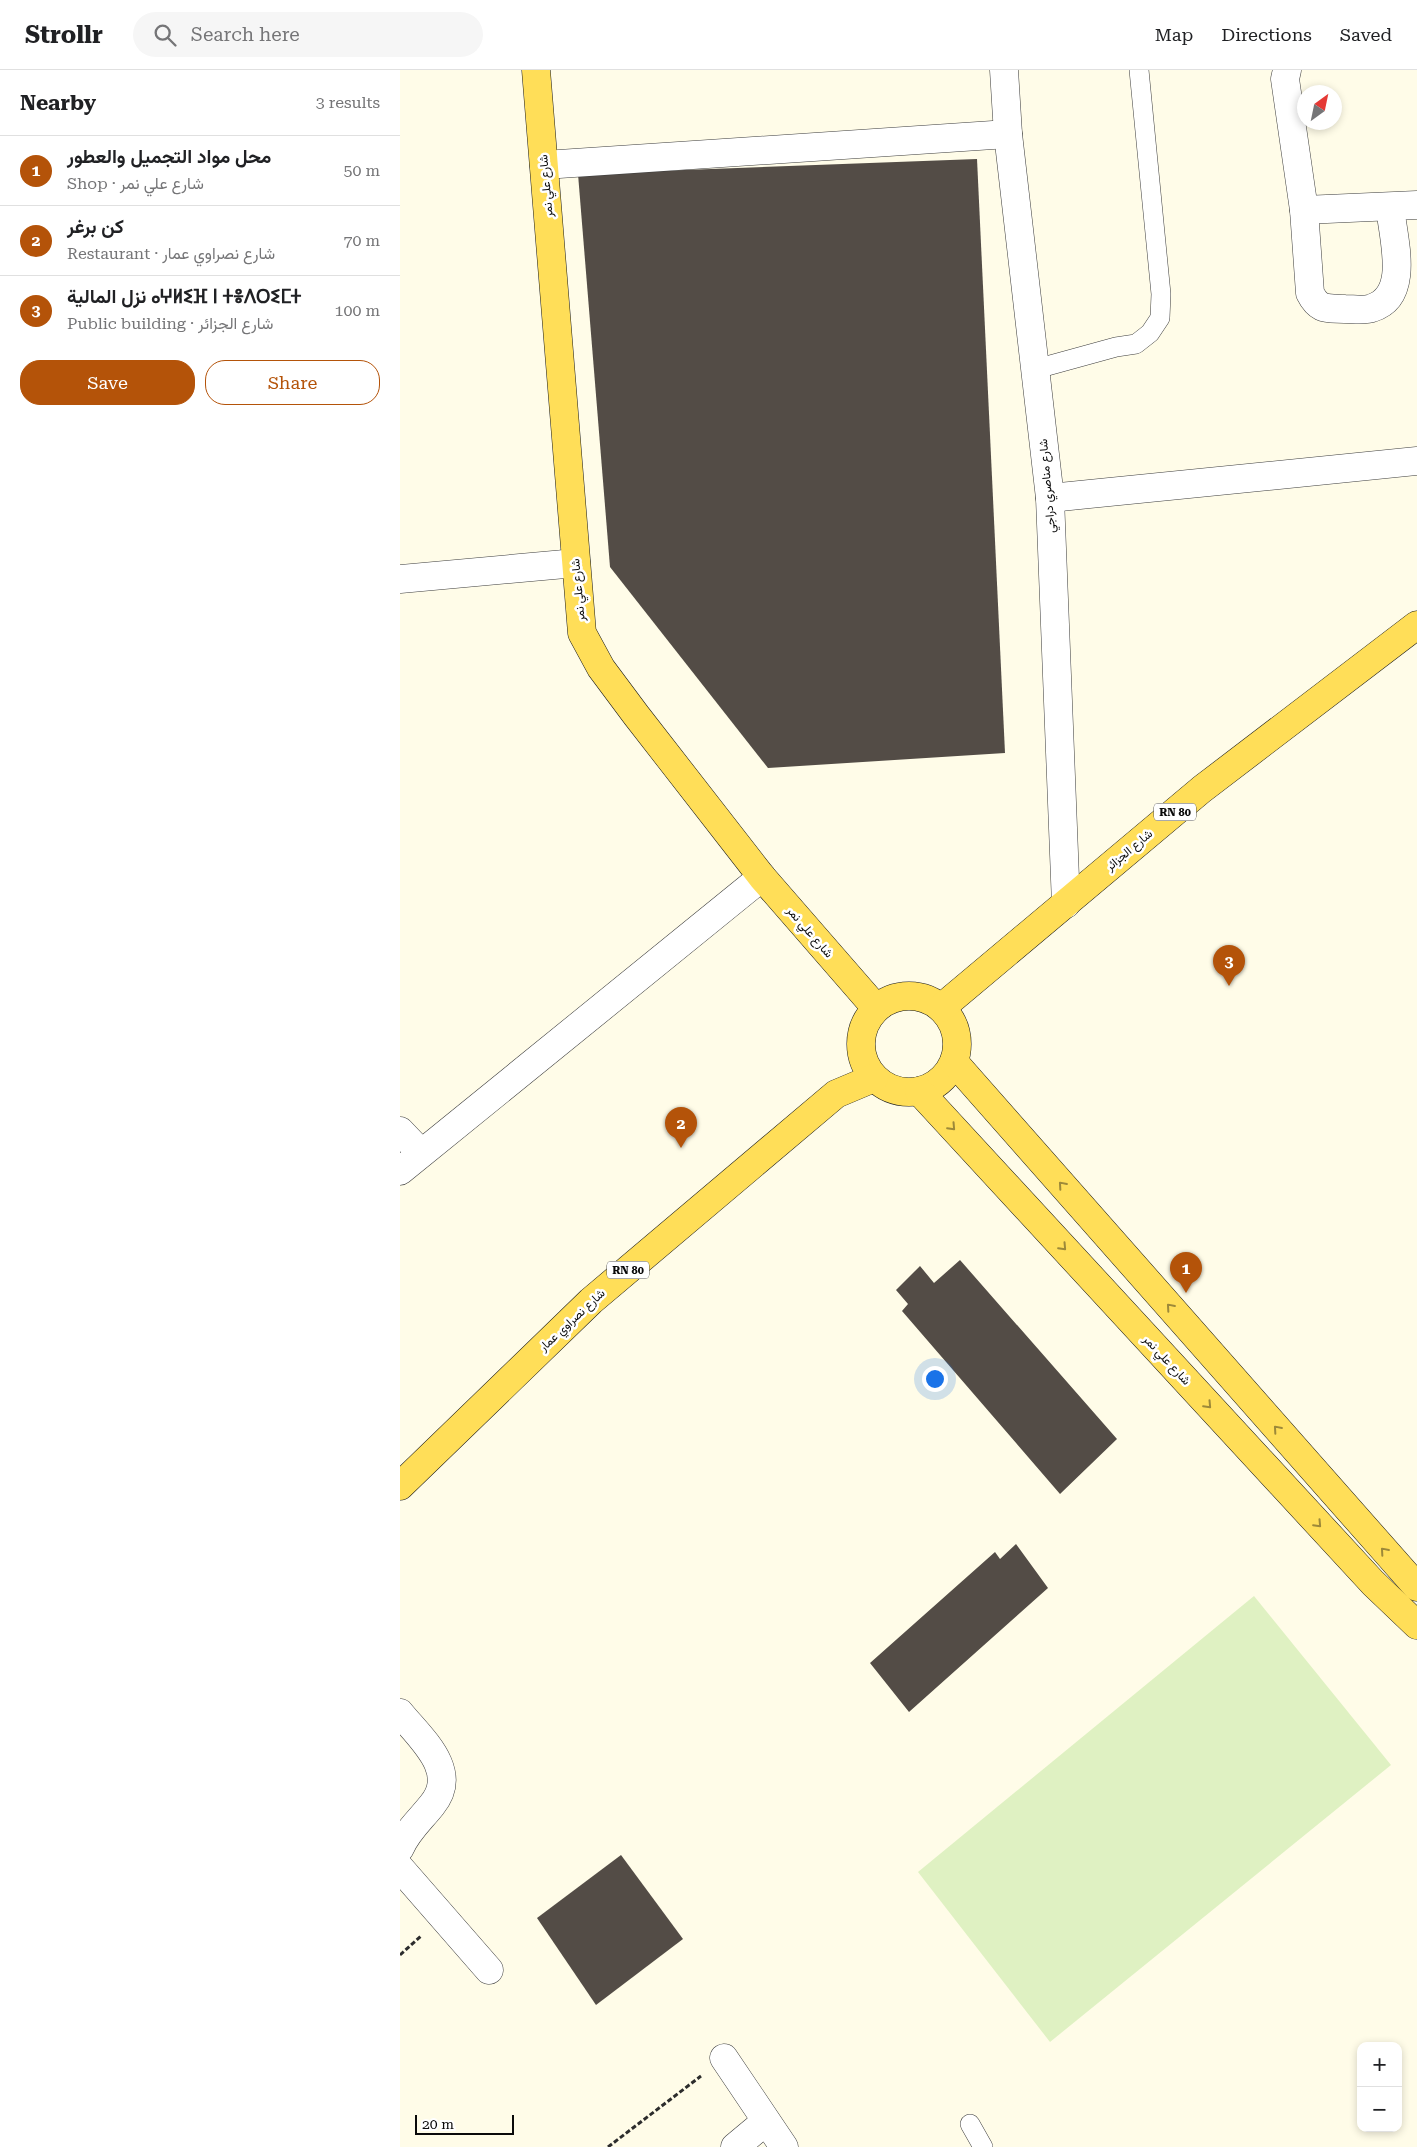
<!DOCTYPE html>
<html lang="en">
<head>
<meta charset="utf-8">
<style>
  :root { --surface:#fff; --page:#f6f6f6; --text:#202124; --muted:#757577; --line:#e0e0e0; --accent:#b45309 }
  body { margin:0; font-family:"Roboto Serif",Vazirmatn,"Noto Sans Tifinagh",serif; background:var(--page); color:var(--text) }
  .controls { position:absolute; right:15px; bottom:15px; display:grid; overflow:hidden; border-radius:10px; box-shadow:0 2px 8px #0003 }
  .controls button { width:45px; height:45px; display:grid; place-items:center; padding:0; border:0; border-bottom:1px solid var(--line); background:var(--surface); color:var(--text); font:25px sans-serif }
  .compass { position:absolute; left:897px; top:15px; width:45px; height:45px; border-radius:50%; background:var(--surface); box-shadow:0 2px 8px #0003; rotate:33deg }
  .scale { position:absolute; left:15px; bottom:12px; width:99px; box-sizing:border-box; padding-left:5px; border:2px solid #0a0a0a; border-top:0; font-size:14px; line-height:18px; white-space:nowrap; color:#0a0a0a; -webkit-text-stroke:4px #fff; paint-order:stroke }
  .you { position:absolute; left:534px; top:1308px; width:18px; height:18px; margin:-12px; border:4px solid #fff; border-radius:50%; background:#1a73e8; box-shadow:0 0 0 8px #1a73e833 }
  .badge { display:grid; place-items:center; width:32px; height:32px; border-radius:50%; background:var(--accent); color:#fff; font-size:16px; font-weight:700 }
  .pin { position:absolute; translate:-50% -41px; filter:drop-shadow(0 1px 2px #0008) }
  .pin::after { content:''; position:absolute; top:26px; width:18px; height:15px; background:inherit; clip-path:polygon(0 0,100% 0,50% 100%) }
  .list { margin:0; padding:0; list-style:none }
  h2 { display:flex; justify-content:space-between; align-items:center; height:65px; margin:0; padding:0 20px; font-size:21px }
  h2 small { font-size:16px; font-weight:400; color:var(--muted) }
  .list li { display:grid; grid-template-columns:32px 1fr auto; gap:15px; align-items:center; box-sizing:border-box; height:70px; padding:0 20px; border-top:1px solid var(--line) }
  .list b { display:block; font-size:19px; white-space:nowrap }
  .list p { margin:0; font-size:16px; white-space:nowrap; color:var(--muted) }
  .list em { font-size:16px; font-style:normal; color:var(--muted) }
  .actions { display:flex; gap:10px; padding:15px 20px }
  .actions a { flex:1; padding:11px 0; border:1px solid var(--accent); border-radius:20px; text-align:center; font-size:18px; color:var(--accent) }
  .actions .main { background:var(--accent); color:#fff }
  .icon { flex:none; width:28px; height:28px; fill:none; stroke:currentColor; stroke-width:2; stroke-linecap:round; stroke-linejoin:round }
  .map { position:relative; flex:none; width:1017px; height:2077px; overflow:hidden }
  header { display:flex; align-items:center; gap:30px; box-sizing:border-box; height:70px; padding:0 25px; background:var(--surface); border-bottom:1px solid var(--line) }
  header strong { font-size:24px }
  nav { display:flex; gap:28px; margin-inline-start:auto; font-size:18px }
  .search { width:350px; height:45px; background:var(--page); display:flex; align-items:center; gap:12px; box-sizing:border-box; padding:0 18px; border-radius:28px; color:var(--muted); font-size:19px }
  main { display:flex }
  aside { flex:1; background:var(--surface) }
  .map>svg:first-child { display:block }
  .pitch { fill:#dff1c2 }
  .building { fill:#534c46 }
  .lines { fill:none; stroke-linecap:round; stroke-linejoin:round }
  .service-casing { stroke:#3d3d3d; stroke-width:20 }
  .minor-casing { stroke:#3d3d3d; stroke-width:29 }
  .primary-casing { stroke:#1b1b1b; stroke-width:29 }
  .path { stroke:#2c2c2c; stroke-width:3; stroke-dasharray:5 2.5; stroke-linecap:butt }
  .service { stroke:#fff; stroke-width:19 }
  .minor { stroke:#fff; stroke-width:28 }
  .primary { stroke:#ffde58; stroke-width:28 }
  .oneway { stroke:#9d8939 }
  .labels { text-anchor:middle; dominant-baseline:central; stroke-width:5; stroke-linejoin:round; paint-order:stroke }
  .shield { fill:#fff; stroke:#545454; stroke-width:1 }
  .shield-label { font-size:11px; font-weight:bold; fill:#0a0a0a }
  .street-label { font-size:12px; fill:#0a0a0a; stroke:#fff }
</style>
</head>
<body>
<header>
<strong>Strollr</strong>
<div class="search"><svg class="icon" aria-label="search" viewBox="0 0 24 24"><circle cx="10" cy="10" r="6"/><path d="M15 15l6 6"/></svg>Search here</div>
<nav><a>Map</a><a>Directions</a><a>Saved</a></nav>
</header>
<main>
<aside>
<h2>Nearby<small>3 results</small></h2>
<ul class="list">
<li><span class="badge">1</span><div><b>محل مواد التجميل والعطور</b><p>Shop · شارع علي نمر</p></div><em>50 m</em></li>
<li><span class="badge">2</span><div><b>كن برغر</b><p>Restaurant · شارع نصراوي عمار</p></div><em>70 m</em></li>
<li><span class="badge">3</span><div><b>نزل المالية ⴰⵖⵍⵉⴼ ⵏ ⵜⴻⴷⵔⵉⵎⵜ</b><p>Public building · شارع الجزائر</p></div><em>100 m</em></li>
</ul>
<div class="actions"><a class="main">Save</a><a>Share</a></div>
</aside>
<div class="map">
<svg width="1017" height="2077" viewBox="0 0 1017 2077">
  <rect width="100%" height="100%" fill="#fffce8"/>
  <path class="pitch" d="M854,1526L991,1695L650,1972L518,1802Z"/>
  <g class="building">
    <path d="M577,89L605,683L368,698L210,497L178,104Z"/>
    <path d="M560,1190L717,1369L660,1424L502,1241L508,1234L496,1220L520,1196L534,1213Z"/>
    <path d="M616,1474L648,1518L509,1642L470,1593L595,1482L600,1489Z"/>
    <path d="M221,1785L283,1869L196,1935L137,1848Z"/>
  </g>
  <g class="lines">
    <defs>
      <g id="service">
        <path d="M636,299L716,277L736,274L750,263L760,248L761,224L739,0"/>
        <path d="M570,2054L583,2077"/>
      </g>
      <g id="minor">
        <path d="M604,0L608,64L650,428L666,834"/>
        <path d="M887,0L885,9L904,140L1017,135"/>
        <path d="M144,95L608,64"/>
        <path d="M904,140L910,223C919,241 927,238 945,239C953,239 965,241 972,238C1011,226 993,168 990,137"/>
        <path d="M650,428L1017,391"/>
        <path d="M0,509L176,493"/>
        <path d="M0,1061L21,1083"/>
        <path d="M0,1101L362,807"/>
        <path d="M0,1643C21,1669 60,1701 32,1735C21,1749 7,1761 0,1778"/>
        <path d="M0,1798L89,1900"/>
        <path d="M324,1988L384,2077"/>
        <path d="M335,2077L365,2052"/>
      </g>
      <g id="primary">
        <path d="M136,0L182,563L201,598L236,645L362,807L476,938"/>
        <circle cx="509" cy="974" r="48"/>
        <path d="M541,938L802,719L1017,555"/>
        <path d="M554,992L1017,1517"/>
        <path d="M519,1021L973,1513L1017,1555"/>
        <path d="M0,1416L191,1231L436,1024L474,1008"/>
      </g>
    </defs>
    <use href="#service" class="service-casing"/>
    <use href="#minor" class="minor-casing"/>
    <use href="#primary" class="primary-casing"/>
    <g class="path">
      <path d="M0,1885L21,1866"/>
      <path d="M208,2077L301,2006"/>
    </g>
    <use href="#service" class="service"/>
    <use href="#minor" class="minor"/>
    <use href="#primary" class="primary"/>
  </g>
  <defs><path id="oneway-chevron" d="M-2-3.5L2.5 0L-2 3.5" fill="none" stroke-width="1.6" stroke-linecap="round" stroke-linejoin="round" transform="scale(1.25)"/></defs>
  <g class="oneway">
    <use href="#oneway-chevron" transform="translate(552 1057) rotate(47)"/>
    <use href="#oneway-chevron" transform="translate(662 1115) rotate(-131)"/>
    <use href="#oneway-chevron" transform="translate(663 1177) rotate(47)"/>
    <use href="#oneway-chevron" transform="translate(770 1237) rotate(-131)"/>
    <use href="#oneway-chevron" transform="translate(808 1335) rotate(47)"/>
    <use href="#oneway-chevron" transform="translate(877 1359) rotate(-131)"/>
    <use href="#oneway-chevron" transform="translate(918 1454) rotate(47)"/>
    <use href="#oneway-chevron" transform="translate(984 1481) rotate(-131)"/>
  </g>
  <g class="labels">
    <g class="shield">
      <rect x="754" y="733.5" width="42" height="17" rx="4"/>
      <rect x="207" y="1191.5" width="42" height="17" rx="4"/>
    </g>
    <g class="shield-label">
      <text x="775" y="742">RN 80</text>
      <text x="228" y="1200">RN 80</text>
    </g>
    <g class="street-label">
      <text transform="translate(146 116) rotate(-95)">شارع علي نمر</text>
      <text transform="translate(647 416) rotate(-95)">شارع مناصري دراجي</text>
      <text transform="translate(178 520) rotate(-95)">شارع علي نمر</text>
      <text transform="translate(729 780) rotate(-40)">شارع الجزائر</text>
      <text transform="translate(410 862) rotate(49)">شارع علي نمر</text>
      <text transform="translate(172 1250) rotate(-43)">شارع نصراوي عمار</text>
      <text transform="translate(767 1290) rotate(47)">شارع علي نمر</text>
    </g>
  </g>
</svg>
<div class="controls">
<button>+</button>
<button>−</button>
</div>
<svg class="compass" viewBox="-18 -18 36 36"><path d="M0-13l5 13h-10z" fill="#e53935"/><path d="M0 13l5-13h-10z" fill="#757577"/></svg>
<div class="scale">20 m</div>
<div class="you"></div>
<div class="pin badge" style="left:786px;top:1223px">1</div>
<div class="pin badge" style="left:281px;top:1078px">2</div>
<div class="pin badge" style="left:829px;top:916px">3</div>
</div>
</main>
</body>
</html>
